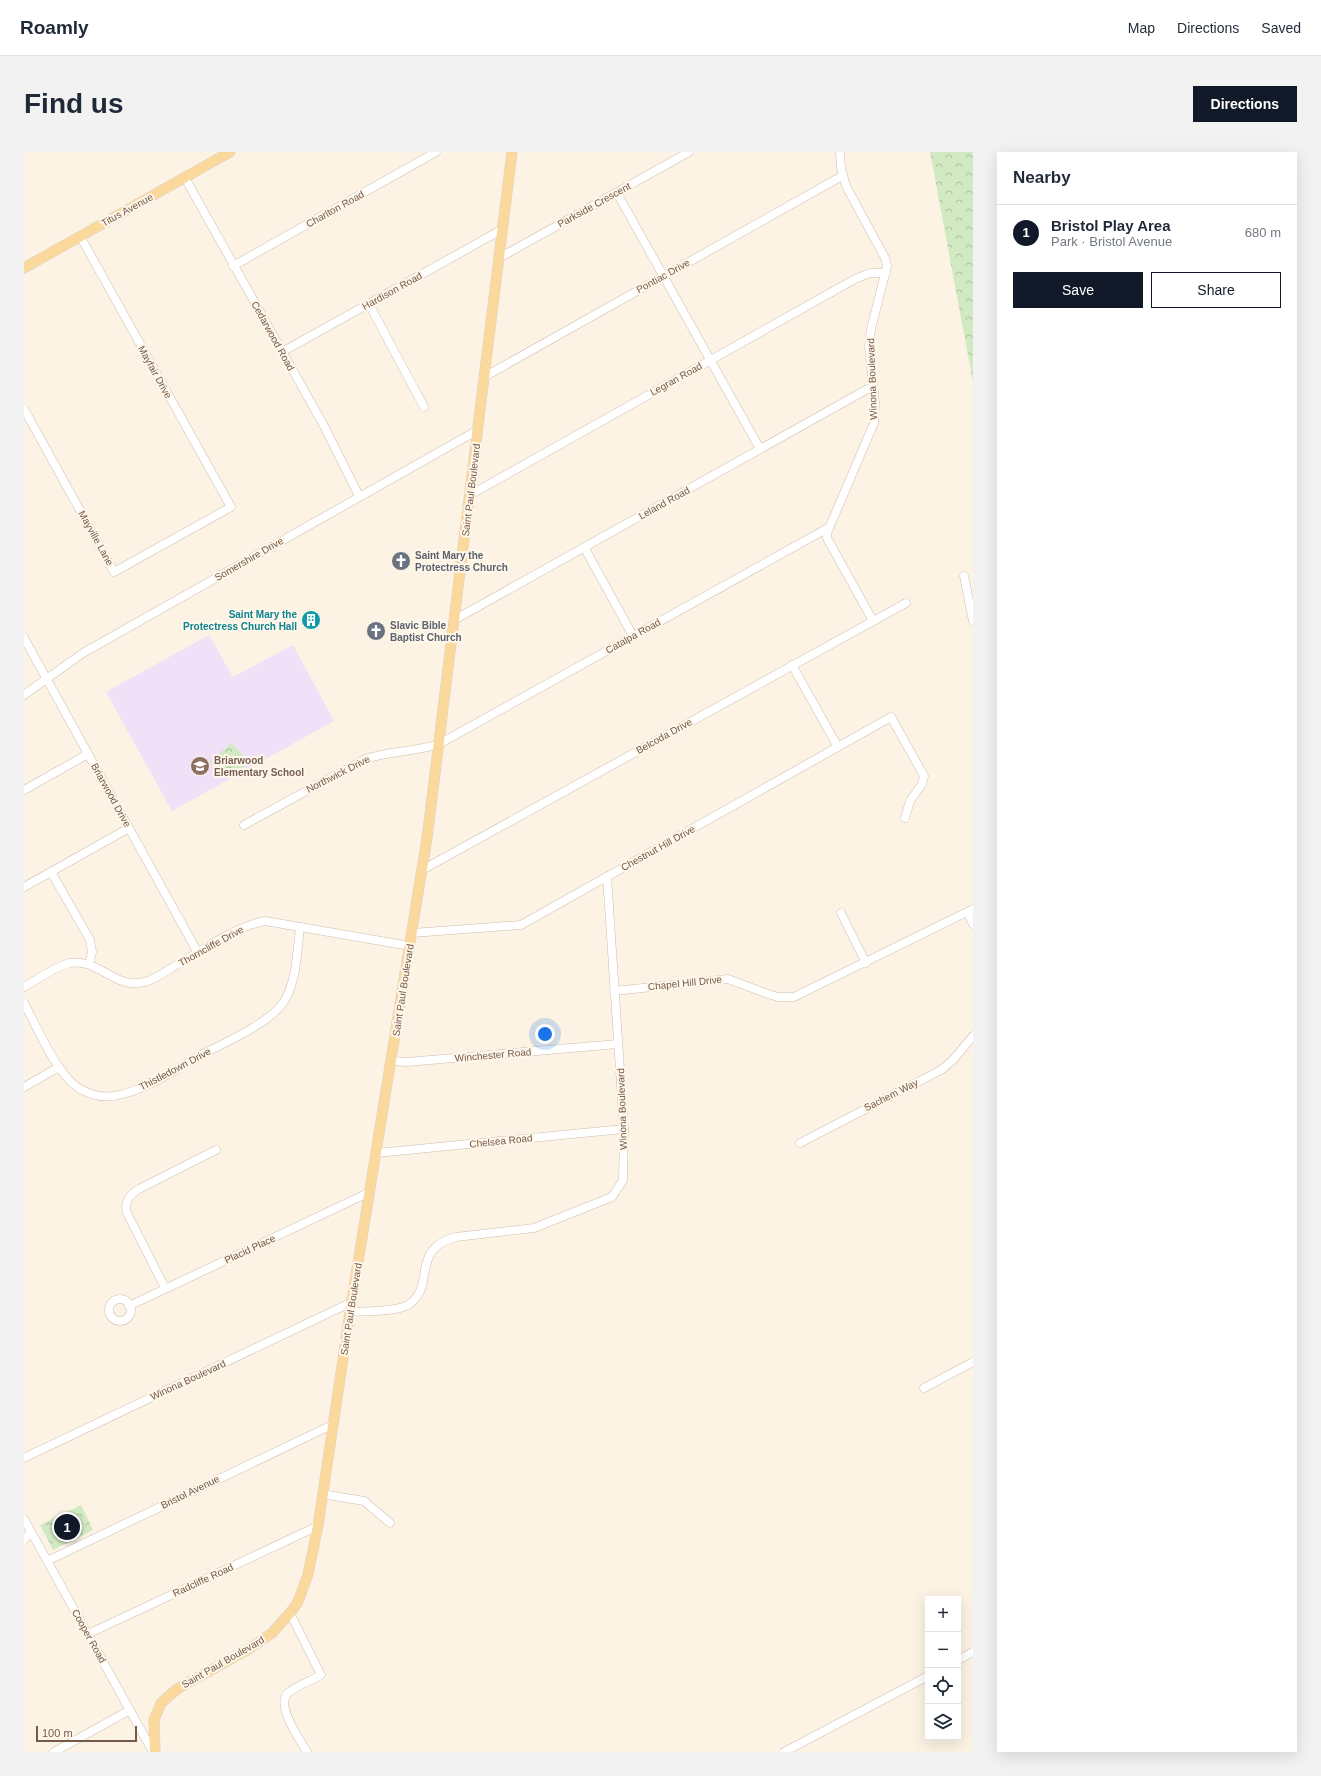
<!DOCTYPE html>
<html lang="en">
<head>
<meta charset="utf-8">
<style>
  :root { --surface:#fff; --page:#f2f2f3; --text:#1f2937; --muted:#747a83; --line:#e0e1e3; --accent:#111827 }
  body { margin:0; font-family:Arial,sans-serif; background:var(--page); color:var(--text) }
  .controls { position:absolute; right:12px; bottom:12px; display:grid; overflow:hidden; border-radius:0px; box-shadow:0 4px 16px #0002 }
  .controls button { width:36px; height:36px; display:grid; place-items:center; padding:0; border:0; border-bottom:1px solid var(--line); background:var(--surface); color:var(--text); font:20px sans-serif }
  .scale { position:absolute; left:12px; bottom:10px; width:101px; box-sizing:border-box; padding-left:4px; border:2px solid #755949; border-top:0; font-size:11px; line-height:14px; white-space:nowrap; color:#755949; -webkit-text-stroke:3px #fff7ea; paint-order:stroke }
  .you { position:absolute; left:521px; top:882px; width:14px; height:14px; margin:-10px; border:3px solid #fff; border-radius:50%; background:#1a73e8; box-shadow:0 0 0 6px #1a73e833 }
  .badge { display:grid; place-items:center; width:26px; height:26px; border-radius:50%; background:var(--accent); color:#fff; font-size:13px; font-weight:700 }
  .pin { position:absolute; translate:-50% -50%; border:2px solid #fff; box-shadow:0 1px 4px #0006 }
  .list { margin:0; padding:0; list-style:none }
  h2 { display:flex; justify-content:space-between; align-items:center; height:52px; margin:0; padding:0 16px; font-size:17px }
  h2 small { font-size:13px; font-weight:400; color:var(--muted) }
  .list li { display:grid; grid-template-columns:26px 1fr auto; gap:12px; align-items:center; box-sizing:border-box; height:56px; padding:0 16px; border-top:1px solid var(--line) }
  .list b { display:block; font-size:15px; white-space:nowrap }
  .list p { margin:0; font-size:13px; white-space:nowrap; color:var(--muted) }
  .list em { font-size:13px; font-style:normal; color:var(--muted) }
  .actions { display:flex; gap:8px; padding:12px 16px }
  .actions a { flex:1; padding:9px 0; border:1px solid var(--accent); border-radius:0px; text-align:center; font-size:14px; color:var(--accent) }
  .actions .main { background:var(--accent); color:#fff }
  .icon { flex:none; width:22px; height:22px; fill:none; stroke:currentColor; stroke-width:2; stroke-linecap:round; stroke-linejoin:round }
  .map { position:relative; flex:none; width:949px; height:1600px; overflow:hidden; border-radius:0px }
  header { display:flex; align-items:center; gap:24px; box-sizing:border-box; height:56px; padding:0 20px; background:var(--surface); border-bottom:1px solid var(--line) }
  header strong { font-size:19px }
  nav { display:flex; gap:22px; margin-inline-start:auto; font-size:14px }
  .intro { display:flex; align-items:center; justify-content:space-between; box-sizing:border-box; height:96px; padding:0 24px }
  h1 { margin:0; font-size:28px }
  .button { padding:10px 18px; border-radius:0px; background:var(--accent); color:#fff; font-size:14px; font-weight:700 }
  main { display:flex; gap:24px; padding:0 24px }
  aside { flex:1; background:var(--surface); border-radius:0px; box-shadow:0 4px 16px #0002 }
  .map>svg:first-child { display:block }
  .education { fill:#f0e0f8 }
  .park { fill:url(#park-crowns) }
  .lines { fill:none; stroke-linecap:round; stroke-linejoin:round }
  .minor-casing { stroke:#d0bdad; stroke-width:9 }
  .major-casing { stroke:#dbd4d0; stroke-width:11 }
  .minor { stroke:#fff; stroke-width:8 }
  .major { stroke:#fbd89c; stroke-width:10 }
  .labels { text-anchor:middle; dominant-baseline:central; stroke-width:4; stroke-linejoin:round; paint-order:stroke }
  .street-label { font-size:10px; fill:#755949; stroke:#fff7ea }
  .worship-label { font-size:10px; font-weight:bold; fill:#5b616d; stroke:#fff7ea; text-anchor:start }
  .culture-label { font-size:10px; font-weight:bold; fill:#0d838f; stroke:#fff7ea; text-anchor:end }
  .education-label { font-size:10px; font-weight:bold; fill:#785e54; stroke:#fff7ea; text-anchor:start }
</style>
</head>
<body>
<header>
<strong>Roamly</strong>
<nav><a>Map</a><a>Directions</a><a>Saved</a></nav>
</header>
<div class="intro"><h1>Find us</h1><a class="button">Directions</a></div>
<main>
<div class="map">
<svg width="949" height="1600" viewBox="0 0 949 1600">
  <defs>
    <pattern id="park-crowns" width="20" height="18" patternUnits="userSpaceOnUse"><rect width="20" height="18" fill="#d2eac2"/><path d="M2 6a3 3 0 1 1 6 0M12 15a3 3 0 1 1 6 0" fill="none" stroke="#afc1a0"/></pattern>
  </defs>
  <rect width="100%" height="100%" fill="#fcf3e4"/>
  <path class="education" d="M185,483L209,525L269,493L310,569L148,659L82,540Z"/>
  <g class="park">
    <path d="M906,0H949V230Z"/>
    <path d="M207,591L226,610L214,620L203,626L186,610Z"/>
    <path d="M57,1353L69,1378L29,1398L16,1373Z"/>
  </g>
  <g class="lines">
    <defs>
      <g id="minor">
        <path d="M816,0L817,16L822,34L861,106L863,114L847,177L845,194L851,251L850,271L803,381V386L849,469"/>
        <path d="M161,26L300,274L335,344"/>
        <path d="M593,41L736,297"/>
        <path d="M475,106L665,0"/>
        <path d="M209,114L412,0"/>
        <path d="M345,152L400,255"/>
        <path d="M258,200L479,77"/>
        <path d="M460,225L818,24"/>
        <path d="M0,257L90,420L207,355L56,84"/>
        <path d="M446,343L831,127L846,121H862"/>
        <path d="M560,395L609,484"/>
        <path d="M940,424L949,469"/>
        <path d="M430,468L849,234"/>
        <path d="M0,486L174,801"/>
        <path d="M768,513L814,595"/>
        <path d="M0,543L59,501L454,278"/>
        <path d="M0,638L64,602"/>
        <path d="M220,673L341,607C365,599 391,600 415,592L804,376"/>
        <path d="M398,718L882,451"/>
        <path d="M27,720L66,788L68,800L65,812"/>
        <path d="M0,735L105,676"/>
        <path d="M943,760L949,772"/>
        <path d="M817,761L842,811"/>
        <path d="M388,781L497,773L867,565L900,624L898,632L886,649L881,666"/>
        <path d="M0,835C14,827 30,815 46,811C75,806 91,838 120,830C130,828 140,821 149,815C176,800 212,774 241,769L386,794"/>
        <path d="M590,839L704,827L744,842L754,845H770L949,757"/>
        <path d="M0,851C13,875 34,926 58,938C71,945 86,946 99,942C126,935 151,918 175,904C198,892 244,872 259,851C273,830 273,799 276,775"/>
        <path d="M368,909L383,910L594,892"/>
        <path d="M0,935L35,915"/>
        <path d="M776,991L917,918L929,908L949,884"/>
        <path d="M353,1001L600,977"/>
        <path d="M141,1136L103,1061C100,1050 105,1043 115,1037L192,998"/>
        <circle cx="96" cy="1158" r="11"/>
        <path d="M105,1154L346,1040"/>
        <path d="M326,1160C342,1159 371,1160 384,1153C413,1135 385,1097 432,1085L510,1076L588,1045L599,1028L600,977L583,725"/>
        <path d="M900,1236L949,1210"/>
        <path d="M0,1306L328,1150"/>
        <path d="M298,1342L340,1349L366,1371"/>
        <path d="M0,1367L129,1600"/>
        <path d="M0,1388L7,1380"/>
        <path d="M23,1409L310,1272"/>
        <path d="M266,1461L297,1523C287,1529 273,1533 264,1541C251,1553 276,1588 283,1600"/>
        <path d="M64,1482L294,1374"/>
        <path d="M934,1508L949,1500"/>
        <path d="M30,1600L106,1558"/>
        <path d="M760,1600L904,1524"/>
      </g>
      <g id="major">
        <path d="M0,116L206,0"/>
        <path d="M131,1600L130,1568L137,1551L153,1537L225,1497L248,1481L266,1461L274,1450L284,1422L294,1374L326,1160L403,686L488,0"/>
      </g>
    </defs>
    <use href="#minor" class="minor-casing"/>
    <use href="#major" class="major-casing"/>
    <use href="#minor" class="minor"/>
    <use href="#major" class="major"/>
  </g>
  <defs>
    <symbol id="church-disc" viewBox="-11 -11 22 22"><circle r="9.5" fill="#6b7280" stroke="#fff7ea"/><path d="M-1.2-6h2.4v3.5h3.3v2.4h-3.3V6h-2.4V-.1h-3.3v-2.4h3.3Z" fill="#fff"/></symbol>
    <symbol id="building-disc" viewBox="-11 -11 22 22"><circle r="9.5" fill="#0f9aa8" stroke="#fff7ea"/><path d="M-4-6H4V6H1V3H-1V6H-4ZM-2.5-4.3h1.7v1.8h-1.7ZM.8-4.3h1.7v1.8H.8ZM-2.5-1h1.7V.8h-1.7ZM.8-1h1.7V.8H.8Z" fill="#fff"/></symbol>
    <symbol id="school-disc" viewBox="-11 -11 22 22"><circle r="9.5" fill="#8d6e63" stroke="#fff7ea"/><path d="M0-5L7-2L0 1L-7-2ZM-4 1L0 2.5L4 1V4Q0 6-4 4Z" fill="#fff"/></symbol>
  </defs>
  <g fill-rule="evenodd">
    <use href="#church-disc" x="366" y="398" width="22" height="22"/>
    <use href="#building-disc" x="276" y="457" width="22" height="22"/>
    <use href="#church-disc" x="341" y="468" width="22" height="22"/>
    <use href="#school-disc" x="165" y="603" width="22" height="22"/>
  </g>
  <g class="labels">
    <g class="street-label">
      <text transform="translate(570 53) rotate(-29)">Parkside Crescent</text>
      <text transform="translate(311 57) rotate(-29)">Charlton Road</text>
      <text transform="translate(103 58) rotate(-29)">Titus Avenue</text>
      <text transform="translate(639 124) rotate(-29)">Pontiac Drive</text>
      <text transform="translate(368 139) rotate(-29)">Hardison Road</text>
      <text transform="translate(249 184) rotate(61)">Cedarwood Road</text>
      <text transform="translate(131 220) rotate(61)">Mayfair Drive</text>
      <text transform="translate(652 227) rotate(-29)">Legran Road</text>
      <text transform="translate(848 227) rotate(-92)">Winona Boulevard</text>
      <text transform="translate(447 338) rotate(-83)">Saint Paul Boulevard</text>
      <text transform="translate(640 351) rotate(-29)">Leland Road</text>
      <text transform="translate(72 386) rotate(61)">Mayville Lane</text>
      <text transform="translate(225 407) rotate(-30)">Somershire Drive</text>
      <text transform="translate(609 484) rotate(-29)">Catalpa Road</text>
      <text transform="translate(640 584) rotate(-29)">Belcoda Drive</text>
      <text transform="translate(314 622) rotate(-27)">Northwick Drive</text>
      <text transform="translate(87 643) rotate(61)">Briarwood Drive</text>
      <text transform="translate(634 696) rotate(-29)">Chestnut Hill Drive</text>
      <text transform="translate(187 794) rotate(-29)">Thorncliffe Drive</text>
      <text transform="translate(661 831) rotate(-6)">Chapel Hill Drive</text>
      <text transform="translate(379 838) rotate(-81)">Saint Paul Boulevard</text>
      <text transform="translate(469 903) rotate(-5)">Winchester Road</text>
      <text transform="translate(151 917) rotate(-28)">Thistledown Drive</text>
      <text transform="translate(867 943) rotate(-27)">Sachem Way</text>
      <text transform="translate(598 957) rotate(-92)">Winona Boulevard</text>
      <text transform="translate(477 989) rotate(-6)">Chelsea Road</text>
      <text transform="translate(226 1097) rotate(-25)">Placid Place</text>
      <text transform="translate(327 1157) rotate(-81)">Saint Paul Boulevard</text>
      <text transform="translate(164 1228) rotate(-25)">Winona Boulevard</text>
      <text transform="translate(166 1340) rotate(-26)">Bristol Avenue</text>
      <text transform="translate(179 1428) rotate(-25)">Radcliffe Road</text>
      <text transform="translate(65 1484) rotate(61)">Cooper Road</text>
      <text transform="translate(199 1510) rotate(-30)">Saint Paul Boulevard</text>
    </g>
    <g class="worship-label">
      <text x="391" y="403">Saint Mary the<tspan x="391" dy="12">Protectress Church</tspan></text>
      <text x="366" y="473">Slavic Bible<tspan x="366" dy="12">Baptist Church</tspan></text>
    </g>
    <g class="culture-label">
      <text x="273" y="462">Saint Mary the<tspan x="273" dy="12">Protectress Church Hall</tspan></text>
    </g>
    <g class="education-label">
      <text x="190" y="608">Briarwood<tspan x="190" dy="12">Elementary School</tspan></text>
    </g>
  </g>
</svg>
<div class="controls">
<button>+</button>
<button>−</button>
<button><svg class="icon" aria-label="locate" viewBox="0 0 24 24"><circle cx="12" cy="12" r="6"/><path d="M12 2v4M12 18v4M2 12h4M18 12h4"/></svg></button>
<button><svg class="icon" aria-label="layers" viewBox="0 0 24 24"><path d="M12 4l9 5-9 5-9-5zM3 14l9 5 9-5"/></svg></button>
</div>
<div class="scale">100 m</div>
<div class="you"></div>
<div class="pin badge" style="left:43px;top:1375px">1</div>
</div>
<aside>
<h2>Nearby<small></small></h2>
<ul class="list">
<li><span class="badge">1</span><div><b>Bristol Play Area</b><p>Park · Bristol Avenue</p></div><em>680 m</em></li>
</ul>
<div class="actions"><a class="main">Save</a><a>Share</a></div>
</aside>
</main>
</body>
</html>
